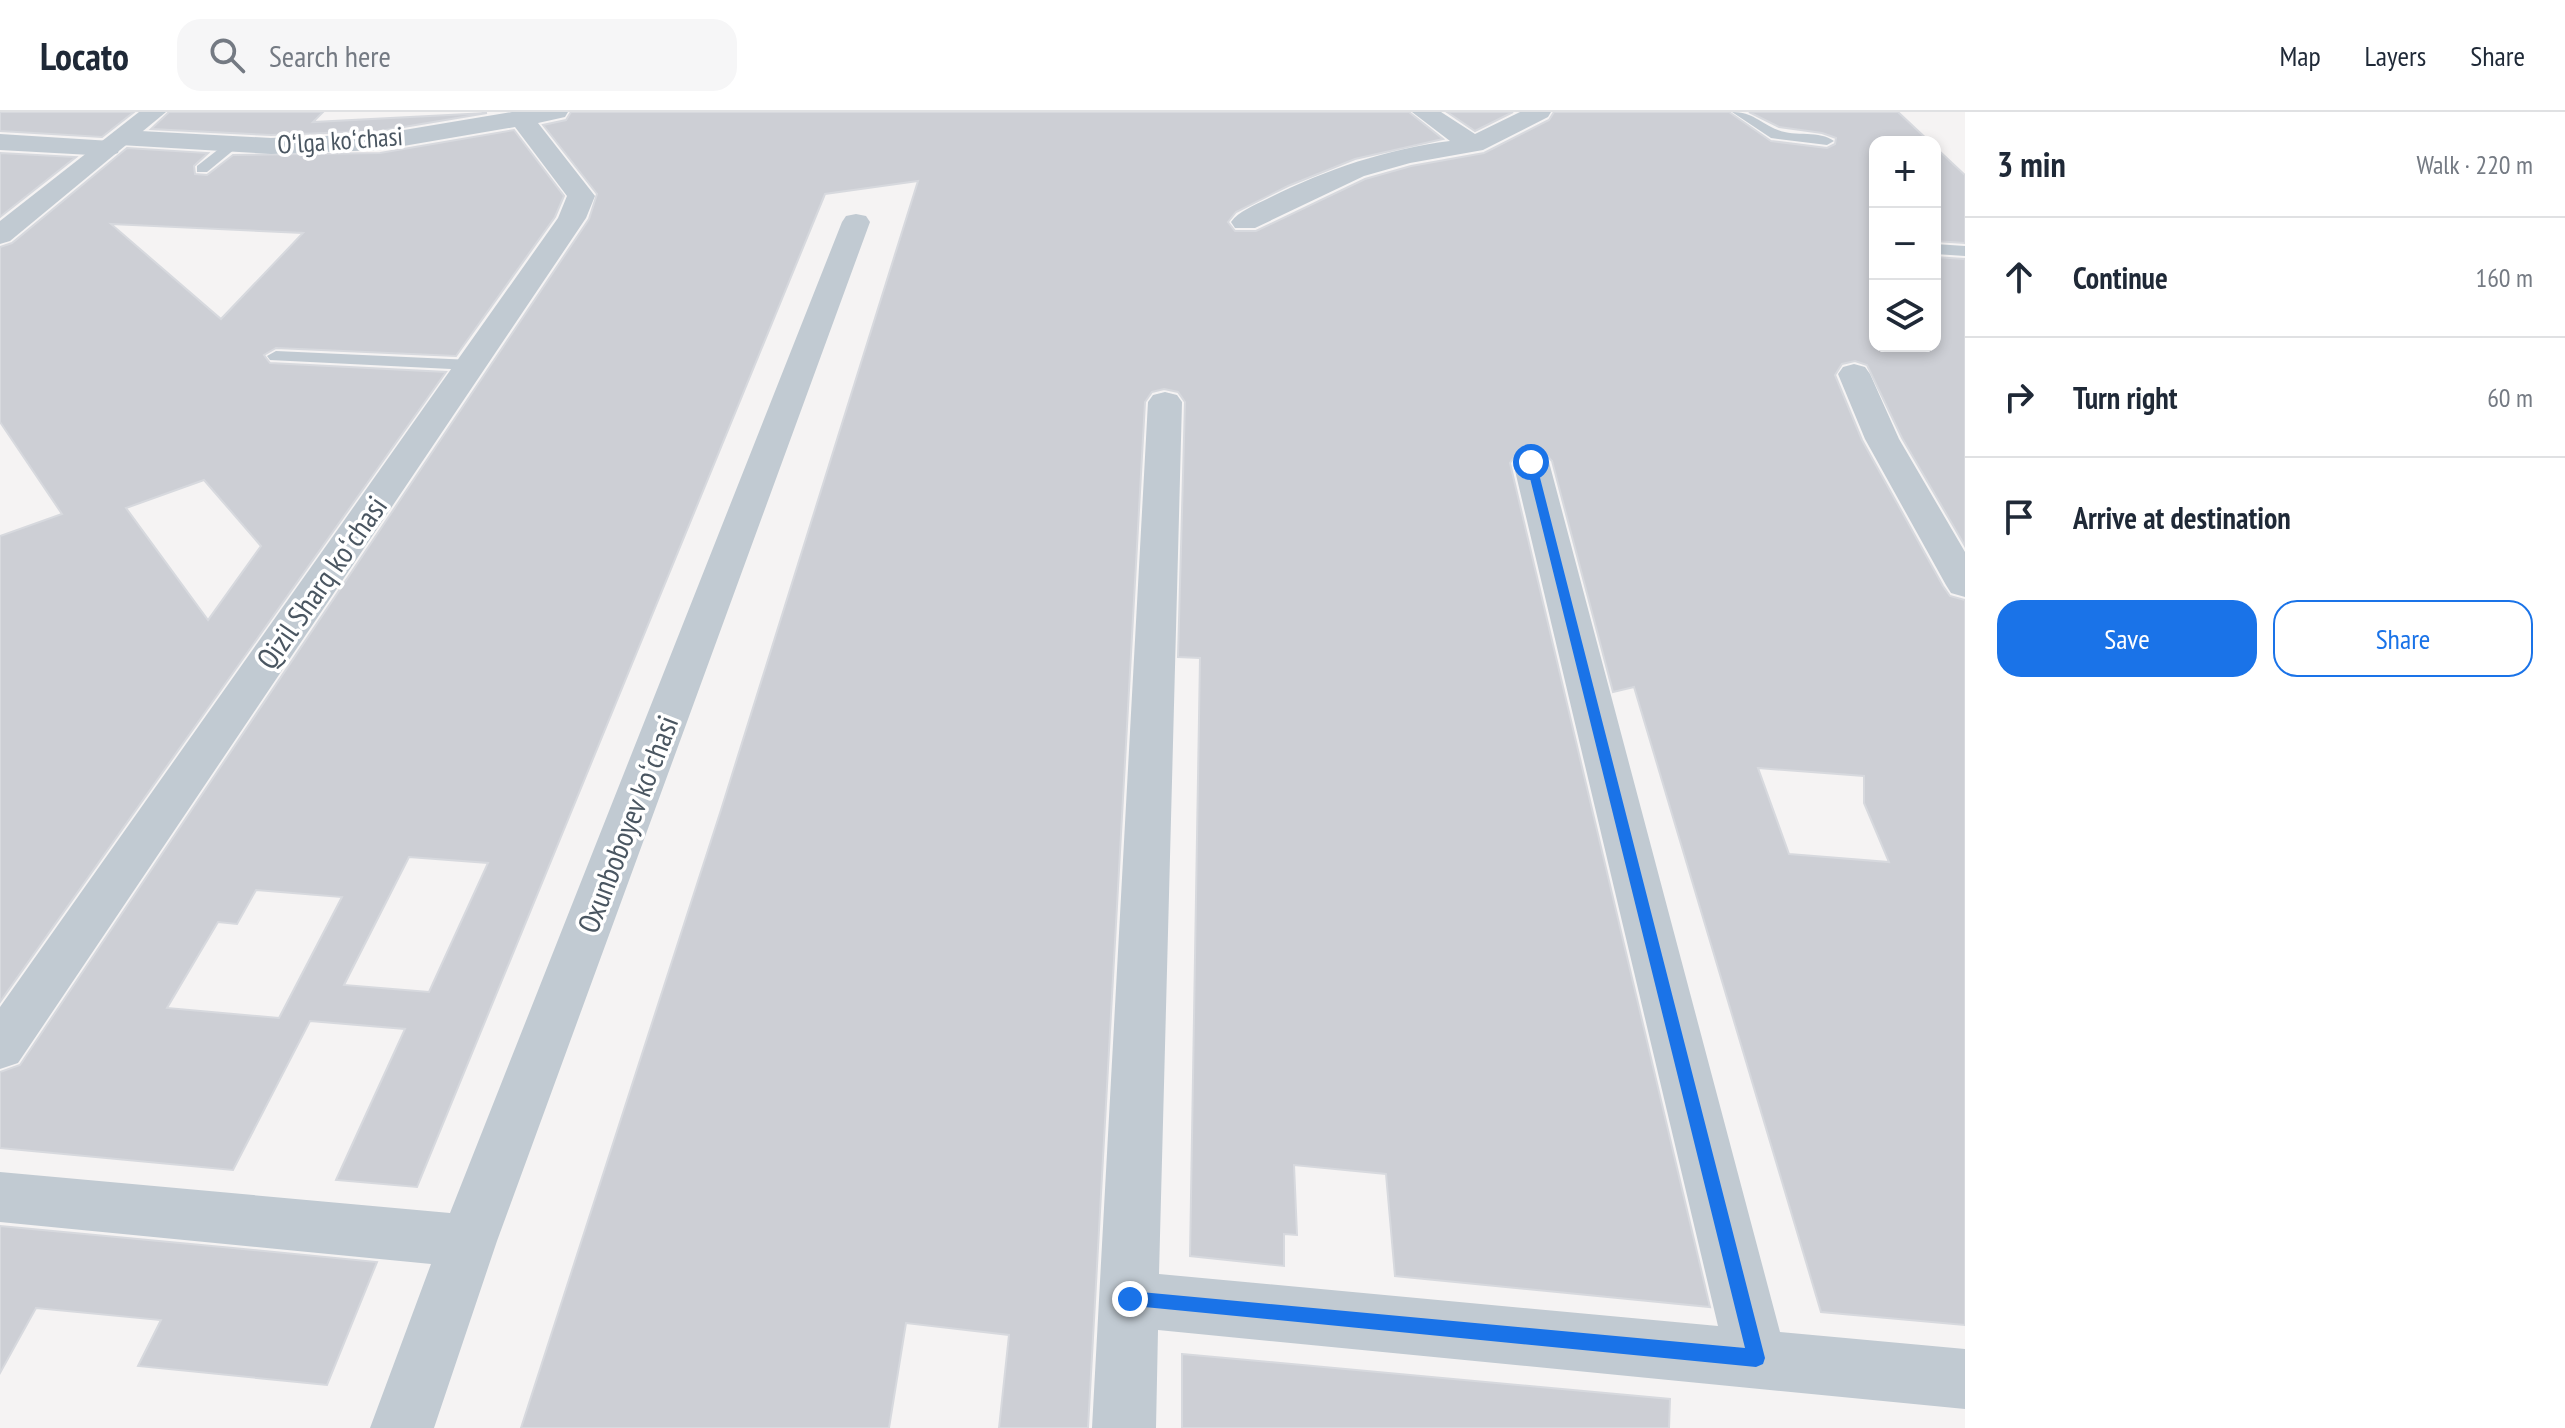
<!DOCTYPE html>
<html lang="en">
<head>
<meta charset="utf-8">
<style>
  :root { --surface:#fff; --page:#f6f6f7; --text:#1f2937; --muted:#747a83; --line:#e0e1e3; --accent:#1a73e8 }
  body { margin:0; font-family:"PT Sans Narrow",sans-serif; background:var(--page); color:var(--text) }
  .controls { position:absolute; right:24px; top:24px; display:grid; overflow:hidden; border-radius:16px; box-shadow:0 4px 12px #0003 }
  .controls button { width:72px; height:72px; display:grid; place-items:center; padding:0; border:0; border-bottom:2px solid var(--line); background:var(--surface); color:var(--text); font:40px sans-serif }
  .stop { position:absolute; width:24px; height:24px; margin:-18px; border:6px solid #1a73e8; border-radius:50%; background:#fff }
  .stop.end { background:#1a73e8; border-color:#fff; box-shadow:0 2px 8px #0008 }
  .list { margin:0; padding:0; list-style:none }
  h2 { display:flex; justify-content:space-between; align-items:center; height:104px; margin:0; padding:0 32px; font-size:34px }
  h2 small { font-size:26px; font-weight:400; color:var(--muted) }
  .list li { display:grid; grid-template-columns:52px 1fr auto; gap:24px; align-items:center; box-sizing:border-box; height:120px; padding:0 32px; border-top:2px solid var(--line) }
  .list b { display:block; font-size:30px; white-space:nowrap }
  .list em { font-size:26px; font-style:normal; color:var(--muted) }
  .actions { display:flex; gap:16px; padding:24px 32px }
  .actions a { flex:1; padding:18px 0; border:2px solid var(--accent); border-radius:24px; text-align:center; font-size:28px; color:var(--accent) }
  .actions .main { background:var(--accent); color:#fff }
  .icon { flex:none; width:44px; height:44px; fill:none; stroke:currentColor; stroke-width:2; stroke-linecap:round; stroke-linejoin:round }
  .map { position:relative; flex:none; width:1965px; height:1316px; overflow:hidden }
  header { display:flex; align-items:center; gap:48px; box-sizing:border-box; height:112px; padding:0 40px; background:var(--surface); border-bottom:2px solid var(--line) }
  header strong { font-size:38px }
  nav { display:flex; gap:44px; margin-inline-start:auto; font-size:28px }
  .search { width:560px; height:72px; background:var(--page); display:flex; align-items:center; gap:20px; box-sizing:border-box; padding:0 28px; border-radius:24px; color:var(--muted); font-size:30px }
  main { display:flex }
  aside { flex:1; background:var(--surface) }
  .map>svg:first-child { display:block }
  .building { fill:#cdcfd5; stroke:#d7d9de; stroke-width:2; fill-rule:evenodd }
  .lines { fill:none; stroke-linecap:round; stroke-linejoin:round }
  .service { fill:#c1cad2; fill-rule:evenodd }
  .minor { fill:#c1cad2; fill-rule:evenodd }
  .tertiary { fill:#c1cad2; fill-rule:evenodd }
  .route { fill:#1a73e8 }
  .labels { text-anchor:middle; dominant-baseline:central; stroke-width:7; stroke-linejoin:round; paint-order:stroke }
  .far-street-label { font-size:26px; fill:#4a5661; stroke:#fff }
  .street-label { font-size:30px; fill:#4a5661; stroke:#fff }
</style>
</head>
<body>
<header>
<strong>Locato</strong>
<div class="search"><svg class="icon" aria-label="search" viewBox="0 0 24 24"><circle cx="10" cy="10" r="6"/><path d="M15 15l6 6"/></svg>Search here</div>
<nav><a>Map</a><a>Layers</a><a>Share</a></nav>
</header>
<main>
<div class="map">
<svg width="1965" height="1316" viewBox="0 0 1965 1316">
  <rect width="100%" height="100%" fill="#f5f3f3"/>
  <g class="building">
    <path d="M0,0H134L102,25L0,19Z"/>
    <path d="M169,0H323L313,10L487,1L380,19L271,23L151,17Z"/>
    <path d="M571,0H1409L1443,27L1355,47L1288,74L1236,100L1228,110L1235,119H1256L1365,67L1411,54L1484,41L1549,8L1554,0H1729L1771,29L1827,36L1835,32L1836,26L1822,21L1779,15L1749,0H1898L1930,30H1875V234H1935V145L1965,147V434L1902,326L1867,253L1855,249L1842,252L1835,263L1862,328L1943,474L1950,484L1965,488V1213L1821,1200L1634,575L1613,580L1552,349L1544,340L1532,336L1517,341L1510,351L1710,1195L1395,1164L1386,1062L1294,1053L1297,1123L1284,1122V1154L1190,1144L1200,546L1178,545L1185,290L1178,280L1164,277L1152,280L1145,290L1088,1316H999L1009,1223L906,1211L889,1316H521L721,698L918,69L825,82L417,1075L336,1068L405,917L310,909L233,1058L0,1036V960L20,953L589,107L597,82L543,13L566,8ZM1758,656L1864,664V691L1889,750L1789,742ZM409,745L488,751L429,880L344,873ZM256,778L342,785L279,906L167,896L218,810L237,812Z"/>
    <path d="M1447,0H1513L1475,19Z"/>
    <path d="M514,18L564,84L555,105L456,244L276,236L264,243L270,251L446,260L0,890V424L62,402L0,310V135L12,131L127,36L208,41L194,54L195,62L207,63L233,43L380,41ZM111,112L303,121L221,207ZM204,368L261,434L208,508L126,396Z"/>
    <path d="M1935,35L1965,63V131L1935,129Z"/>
    <path d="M0,41L76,45L0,105Z"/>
    <path d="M0,1114L233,1136L377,1150L327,1273L138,1254L161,1208L36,1196L0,1261Z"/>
    <path d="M1182,1242L1670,1287L1669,1316H1182Z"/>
  </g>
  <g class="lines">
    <g class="service">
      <path d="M1732,0C1753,0 1760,11 1778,18C1795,25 1820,18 1834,29L1827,33L1771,26Z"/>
      <path d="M229,29L241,32L207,60H197V54Z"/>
      <path d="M1935,132L1965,134V144L1935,142Z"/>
      <path d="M276,239L471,248L480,253L471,258L270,248L267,244Z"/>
    </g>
    <g class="minor">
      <path d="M512,0H568L565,5L538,11L595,84L586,106L18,951L0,957V895L558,106L567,84L515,15L380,38L271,42L120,33L118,41L109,44L0,38V22L111,29L113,21L122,18L271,26L380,22Z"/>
      <path d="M1412,0H1441L1475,22L1520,0H1551L1548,5L1483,38L1410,51L1364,64L1255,116H1235L1231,110C1239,99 1255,93 1267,87C1325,58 1386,37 1450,29Z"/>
      <path d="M856,102L866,104L870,110L497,1129L434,1316H370L431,1152L0,1110V1060L450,1101L842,110L846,104Z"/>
      <path d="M1854,252L1865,255L1870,262L1899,327L1965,440V485L1951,481L1946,473L1865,327L1838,262L1843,255Z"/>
      <path d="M1165,280L1177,283L1182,290L1159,1162L1718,1214L1513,350L1519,343L1531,339L1543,343L1549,350L1780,1220L1965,1237V1297L1158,1218L1156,1316H1092L1148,290L1153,283Z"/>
    </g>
    <path class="tertiary" d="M139,0H166L10,129L0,132V109Z"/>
  </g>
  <path class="route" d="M1531,347L1536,350L1765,1246L1763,1252L1756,1255L1124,1193L1121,1187L1130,1179L1745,1236L1526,350Z"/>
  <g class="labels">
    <g class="far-street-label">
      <text transform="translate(340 28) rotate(-4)">Oʻlga koʻchasi</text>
    </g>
    <g class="street-label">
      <text transform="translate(321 470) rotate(-55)">Qizil Sharq koʻchasi</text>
      <text transform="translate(627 712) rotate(-69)">Oxunboboyev koʻchasi</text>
    </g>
  </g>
</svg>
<div class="controls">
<button>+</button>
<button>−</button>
<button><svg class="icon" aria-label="layers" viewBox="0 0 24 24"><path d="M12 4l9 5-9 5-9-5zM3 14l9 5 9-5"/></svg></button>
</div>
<div class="stop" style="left:1531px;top:350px"></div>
<div class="stop end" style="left:1130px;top:1187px"></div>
</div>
<aside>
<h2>3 min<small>Walk · 220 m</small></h2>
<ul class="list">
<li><svg class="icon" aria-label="ahead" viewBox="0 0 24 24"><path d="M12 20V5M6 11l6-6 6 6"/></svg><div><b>Continue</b></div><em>160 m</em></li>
<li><svg class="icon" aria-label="right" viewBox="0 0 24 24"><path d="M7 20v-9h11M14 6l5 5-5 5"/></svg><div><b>Turn right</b></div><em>60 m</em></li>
<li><svg class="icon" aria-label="arrive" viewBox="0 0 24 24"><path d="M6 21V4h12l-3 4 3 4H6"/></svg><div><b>Arrive at destination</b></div></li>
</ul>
<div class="actions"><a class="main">Save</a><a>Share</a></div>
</aside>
</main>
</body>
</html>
